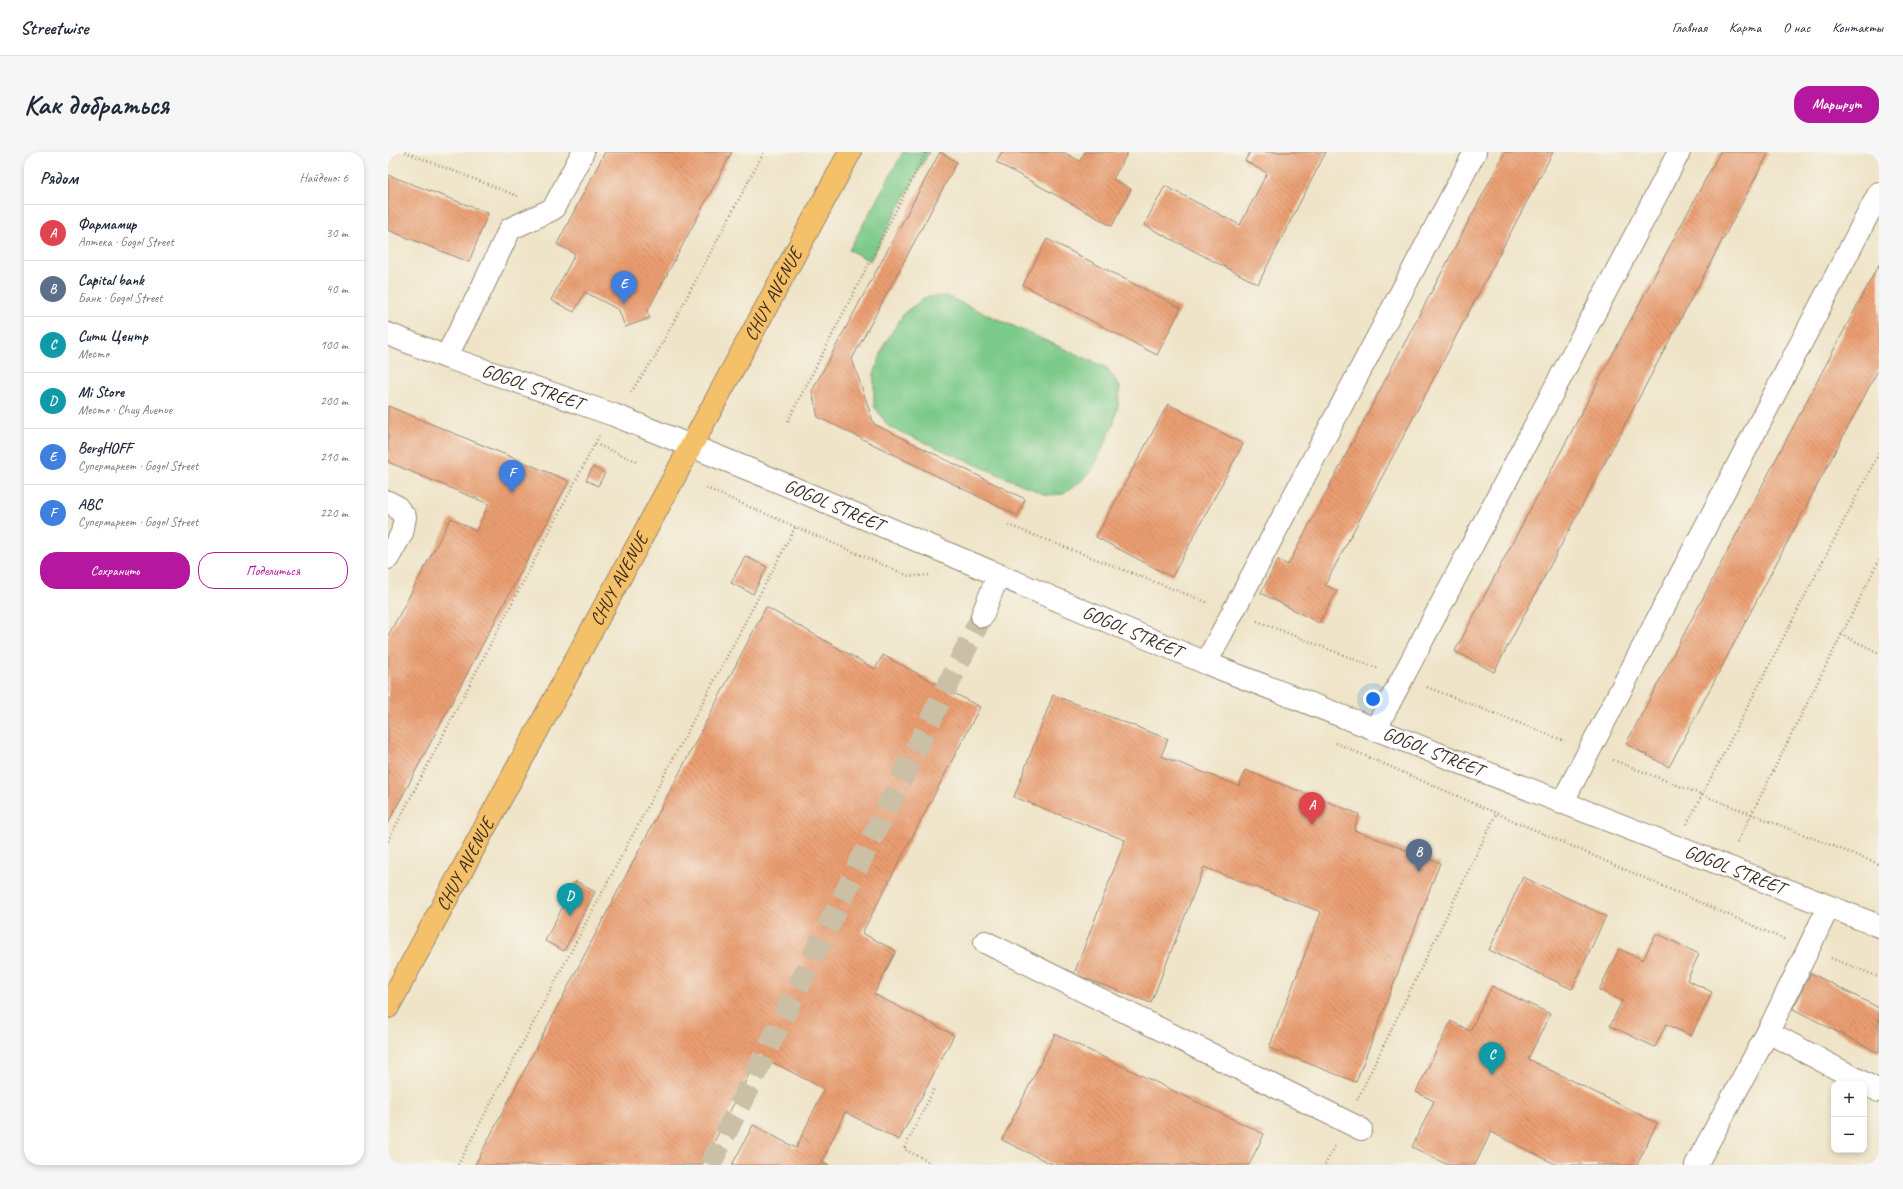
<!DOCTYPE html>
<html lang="ru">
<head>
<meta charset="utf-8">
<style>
  :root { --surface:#fff; --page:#f6f6f7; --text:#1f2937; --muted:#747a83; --line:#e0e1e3; --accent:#b5179e }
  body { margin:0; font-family:Caveat,sans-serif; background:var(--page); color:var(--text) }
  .controls { position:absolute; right:12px; bottom:12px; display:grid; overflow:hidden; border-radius:8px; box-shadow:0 2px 6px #0003 }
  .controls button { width:36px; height:36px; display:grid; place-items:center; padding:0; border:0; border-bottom:1px solid var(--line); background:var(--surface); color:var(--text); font:20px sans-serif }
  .you { position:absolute; left:985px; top:547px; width:14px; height:14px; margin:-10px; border:3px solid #fff; border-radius:50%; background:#1a73e8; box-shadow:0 0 0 6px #1a73e833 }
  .badge { display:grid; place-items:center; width:26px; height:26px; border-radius:50%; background:var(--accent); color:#fff; font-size:13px; font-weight:700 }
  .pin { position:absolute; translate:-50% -33px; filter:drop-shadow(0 1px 2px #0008) }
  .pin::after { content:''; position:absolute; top:21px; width:14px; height:12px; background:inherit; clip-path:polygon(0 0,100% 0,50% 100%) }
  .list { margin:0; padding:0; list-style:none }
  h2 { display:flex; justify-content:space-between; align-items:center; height:52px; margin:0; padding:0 16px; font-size:17px }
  h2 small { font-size:13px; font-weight:400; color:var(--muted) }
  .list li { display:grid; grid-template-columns:26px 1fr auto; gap:12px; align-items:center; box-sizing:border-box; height:56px; padding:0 16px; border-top:1px solid var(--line) }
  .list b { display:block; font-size:15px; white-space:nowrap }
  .list p { margin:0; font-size:13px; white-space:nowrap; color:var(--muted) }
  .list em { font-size:13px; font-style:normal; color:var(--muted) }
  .actions { display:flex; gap:8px; padding:12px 16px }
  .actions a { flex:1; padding:9px 0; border:1px solid var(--accent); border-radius:16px; text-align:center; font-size:14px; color:var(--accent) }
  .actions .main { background:var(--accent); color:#fff }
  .map { position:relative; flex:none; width:1491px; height:1013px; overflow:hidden; border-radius:16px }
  header { display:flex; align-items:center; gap:24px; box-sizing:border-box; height:56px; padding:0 20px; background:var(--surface); border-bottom:1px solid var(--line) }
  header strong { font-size:19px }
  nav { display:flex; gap:22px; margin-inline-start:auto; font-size:14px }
  .intro { display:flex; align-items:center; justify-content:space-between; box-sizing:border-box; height:96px; padding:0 24px }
  h1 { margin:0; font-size:28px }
  .button { padding:10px 18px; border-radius:16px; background:var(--accent); color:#fff; font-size:14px; font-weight:700 }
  main { display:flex; gap:24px; padding:0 24px }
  aside { flex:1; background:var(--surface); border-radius:16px; box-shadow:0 2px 6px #0003 }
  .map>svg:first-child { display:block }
  .grass { fill:#7bca8a; stroke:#5b7a54 }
  .building { fill:url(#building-back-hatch) }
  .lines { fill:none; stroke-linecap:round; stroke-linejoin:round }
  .minor-tunnel { stroke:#cbbfa6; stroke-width:22; stroke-dasharray:22 11; stroke-linecap:butt }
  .minor-casing { stroke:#958773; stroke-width:24 }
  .major-casing { stroke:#958773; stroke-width:24 }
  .path { stroke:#958773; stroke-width:2.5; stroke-dasharray:1 3; stroke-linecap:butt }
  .minor { stroke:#fff; stroke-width:22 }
  .major { stroke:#f4c16b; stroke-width:22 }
  .labels { text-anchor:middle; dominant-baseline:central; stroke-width:3; stroke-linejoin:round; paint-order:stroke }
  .street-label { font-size:19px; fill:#3b2a1e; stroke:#f7f3e8 }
</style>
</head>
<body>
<header>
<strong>Streetwise</strong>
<nav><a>Главная</a><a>Карта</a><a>О нас</a><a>Контакты</a></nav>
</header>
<div class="intro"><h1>Как добраться</h1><a class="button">Маршрут</a></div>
<main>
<aside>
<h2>Рядом<small>Найдено: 6</small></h2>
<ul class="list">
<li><span class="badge" style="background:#e0444e">A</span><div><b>Фармамир</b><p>Аптека · Gogol Street</p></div><em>30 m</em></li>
<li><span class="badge" style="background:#5c6f8a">B</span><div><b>Capital bank</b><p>Банк · Gogol Street</p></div><em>40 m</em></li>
<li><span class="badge" style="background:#0f9aa8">C</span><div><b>Сити Центр</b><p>Место</p></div><em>100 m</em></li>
<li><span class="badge" style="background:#0f9aa8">D</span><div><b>Mi Store</b><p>Место · Chuy Avenue</p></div><em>200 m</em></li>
<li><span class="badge" style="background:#3f7fe0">E</span><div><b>BergHOFF</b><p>Супермаркет · Gogol Street</p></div><em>210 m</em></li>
<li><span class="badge" style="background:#3f7fe0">F</span><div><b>АВС</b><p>Супермаркет · Gogol Street</p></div><em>220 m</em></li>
</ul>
<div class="actions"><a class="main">Сохранить</a><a>Поделиться</a></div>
</aside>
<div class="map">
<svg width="1491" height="1013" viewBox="0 0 1491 1013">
  <defs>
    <pattern id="building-back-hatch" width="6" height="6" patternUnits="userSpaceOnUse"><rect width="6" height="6" fill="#eb9e71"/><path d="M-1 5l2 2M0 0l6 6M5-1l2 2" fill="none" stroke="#c0815c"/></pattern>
  </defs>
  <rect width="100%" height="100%" fill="#f7f3e8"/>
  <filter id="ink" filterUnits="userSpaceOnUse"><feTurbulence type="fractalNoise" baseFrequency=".025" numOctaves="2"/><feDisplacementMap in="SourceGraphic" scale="8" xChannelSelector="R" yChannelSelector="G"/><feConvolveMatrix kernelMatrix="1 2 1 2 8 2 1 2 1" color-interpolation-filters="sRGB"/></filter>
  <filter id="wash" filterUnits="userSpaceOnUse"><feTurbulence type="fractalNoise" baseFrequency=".012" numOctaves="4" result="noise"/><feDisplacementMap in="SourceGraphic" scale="16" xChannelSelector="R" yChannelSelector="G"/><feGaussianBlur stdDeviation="0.9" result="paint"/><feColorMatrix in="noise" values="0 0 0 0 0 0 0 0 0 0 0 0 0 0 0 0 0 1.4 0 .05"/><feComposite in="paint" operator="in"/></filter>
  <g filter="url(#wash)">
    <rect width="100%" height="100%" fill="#efe4c8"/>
    <g class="grass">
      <path d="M515,0H541L482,109L461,98Z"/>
      <path d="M558,144L719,216L732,235L730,253L725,274L705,317L691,331L675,342L658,343L501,275L486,254V222L497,191L517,160L539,145Z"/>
    </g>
    <g id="blocks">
      <g class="building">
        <path d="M217,0H344L259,160L262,166L237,175L231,158L197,140L186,160L163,148L187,102L169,92Z"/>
        <path d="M552,0L569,10L464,207L486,272L637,347L630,364L430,265L424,239Z"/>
        <path d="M614,0H675L692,9L697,0H740L725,27L743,37L724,74L608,10Z"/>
        <path d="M862,0H938L870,132L756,73L777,34L852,73L879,21L857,9Z"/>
        <path d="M1117,0H1165L937,433L949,439L931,471L873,441L890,408L900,413Z"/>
        <path d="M1332,0H1381L1106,520L1067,499Z"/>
        <path d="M0,23L100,61L81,110L0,78Z"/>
        <path d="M659,87L793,156L769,203L635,133Z"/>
        <path d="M1491,112V216L1281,615L1238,592Z"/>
        <path d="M780,252L855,292L784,425L708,385Z"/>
        <path d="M0,254L181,329L0,671V484L63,366L88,379L101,352L0,310Z"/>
        <path d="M205,315L217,321L210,334L198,328Z"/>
        <path d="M357,404L379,415L365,442L343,431Z"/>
        <path d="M378,455L487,517L495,503L592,555L474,781L508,799L486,842L566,883L511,988L457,960L434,1010L441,1013H344L365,973L408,996L436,937L371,903L314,1013H87Z"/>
        <path d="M665,543L780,587L773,604L851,634L857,618L971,662L966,678L1052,711L968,930L881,896L933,760L816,715L763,851L686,822L737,688L626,645Z"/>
        <path d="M1135,725L1218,764L1184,837L1101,798Z"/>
        <path d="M188,729L207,740L176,799L157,789Z"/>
        <path d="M1268,781L1311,802L1299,828L1324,840L1303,884L1278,872L1267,895L1222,874L1234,849L1211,838L1231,797L1255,808Z"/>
        <path d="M1423,821L1491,856V901L1405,857Z"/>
        <path d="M1104,834L1162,862L1140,907L1269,971L1249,1013H1169L1103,980L1087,1013H1060L1024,995L1046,949L1028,940L1063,869L1082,879Z"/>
        <path d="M667,882L876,982L861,1013H666L614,988Z"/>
      </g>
    </g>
  </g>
  <g filter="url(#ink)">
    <use href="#blocks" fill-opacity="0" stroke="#958773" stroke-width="1"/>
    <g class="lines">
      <path class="minor-tunnel" d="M322,1013L594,464"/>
      <defs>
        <g id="minor">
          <path id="s1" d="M0,182L58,205L226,263L370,321L818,511L1491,774"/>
          <path d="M58,205L92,140L122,77L165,57L195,0"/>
          <path d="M0,350L8,354L17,365L14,381L0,406"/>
          <path d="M594,464L610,423"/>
          <path d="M818,511L1087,0"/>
          <path d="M987,578L1291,0"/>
          <path d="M1174,651L1491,41"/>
          <path d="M1440,756L1380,880L1491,939"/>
          <path d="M597,790L973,977"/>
          <path d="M1308,1013L1380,880"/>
        </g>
        <g id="major">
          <path id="s2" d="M0,855L462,0"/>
        </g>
      </defs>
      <use href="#minor" class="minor-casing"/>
      <use href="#major" class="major-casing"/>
      <g class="path">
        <path d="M17,0L132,45"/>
        <path d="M243,240L267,205L376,0"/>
        <path d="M400,269L538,0"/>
        <path d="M207,292L251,310"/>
        <path d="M318,336L521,424L543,423"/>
        <path d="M620,373L821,451"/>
        <path d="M869,469L991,517"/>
        <path d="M1453,482L1491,501"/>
        <path d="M1039,535L1177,589"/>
        <path d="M948,591L1398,788"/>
        <path d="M1225,608L1491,712"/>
        <path d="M1299,672L1491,301"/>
        <path d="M0,689L211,284"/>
        <path d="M1349,691L1491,408"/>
        <path d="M1443,806L1491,825"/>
        <path d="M969,948L1109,660"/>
        <path d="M70,1013L408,374"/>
        <path d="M547,1013L516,997L547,935"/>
        <path d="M937,1013L948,992"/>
      </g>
      <use href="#minor" class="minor"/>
      <use href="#major" class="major"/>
    </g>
  </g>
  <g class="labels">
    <g class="street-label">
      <text stroke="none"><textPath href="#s2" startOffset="810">CHUY AVENUE</textPath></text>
      <text stroke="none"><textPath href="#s1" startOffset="154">GOGOL STREET</textPath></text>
      <text stroke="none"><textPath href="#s1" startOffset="478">GOGOL STREET</textPath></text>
      <text stroke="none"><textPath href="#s2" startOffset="486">CHUY AVENUE</textPath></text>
      <text stroke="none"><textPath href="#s1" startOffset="802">GOGOL STREET</textPath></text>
      <text stroke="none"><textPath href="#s1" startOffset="1126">GOGOL STREET</textPath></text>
      <text stroke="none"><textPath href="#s2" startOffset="162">CHUY AVENUE</textPath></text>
      <text stroke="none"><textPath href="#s1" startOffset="1450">GOGOL STREET</textPath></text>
    </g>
  </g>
</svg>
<div class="controls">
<button>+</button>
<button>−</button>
</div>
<div class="you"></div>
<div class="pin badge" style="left:924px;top:673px;background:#e0444e">A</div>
<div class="pin badge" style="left:1031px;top:720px;background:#5c6f8a">B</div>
<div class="pin badge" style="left:1104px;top:923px;background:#0f9aa8">C</div>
<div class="pin badge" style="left:182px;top:764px;background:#0f9aa8">D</div>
<div class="pin badge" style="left:236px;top:152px;background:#3f7fe0">E</div>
<div class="pin badge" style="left:124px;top:341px;background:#3f7fe0">F</div>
</div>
</main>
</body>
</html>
